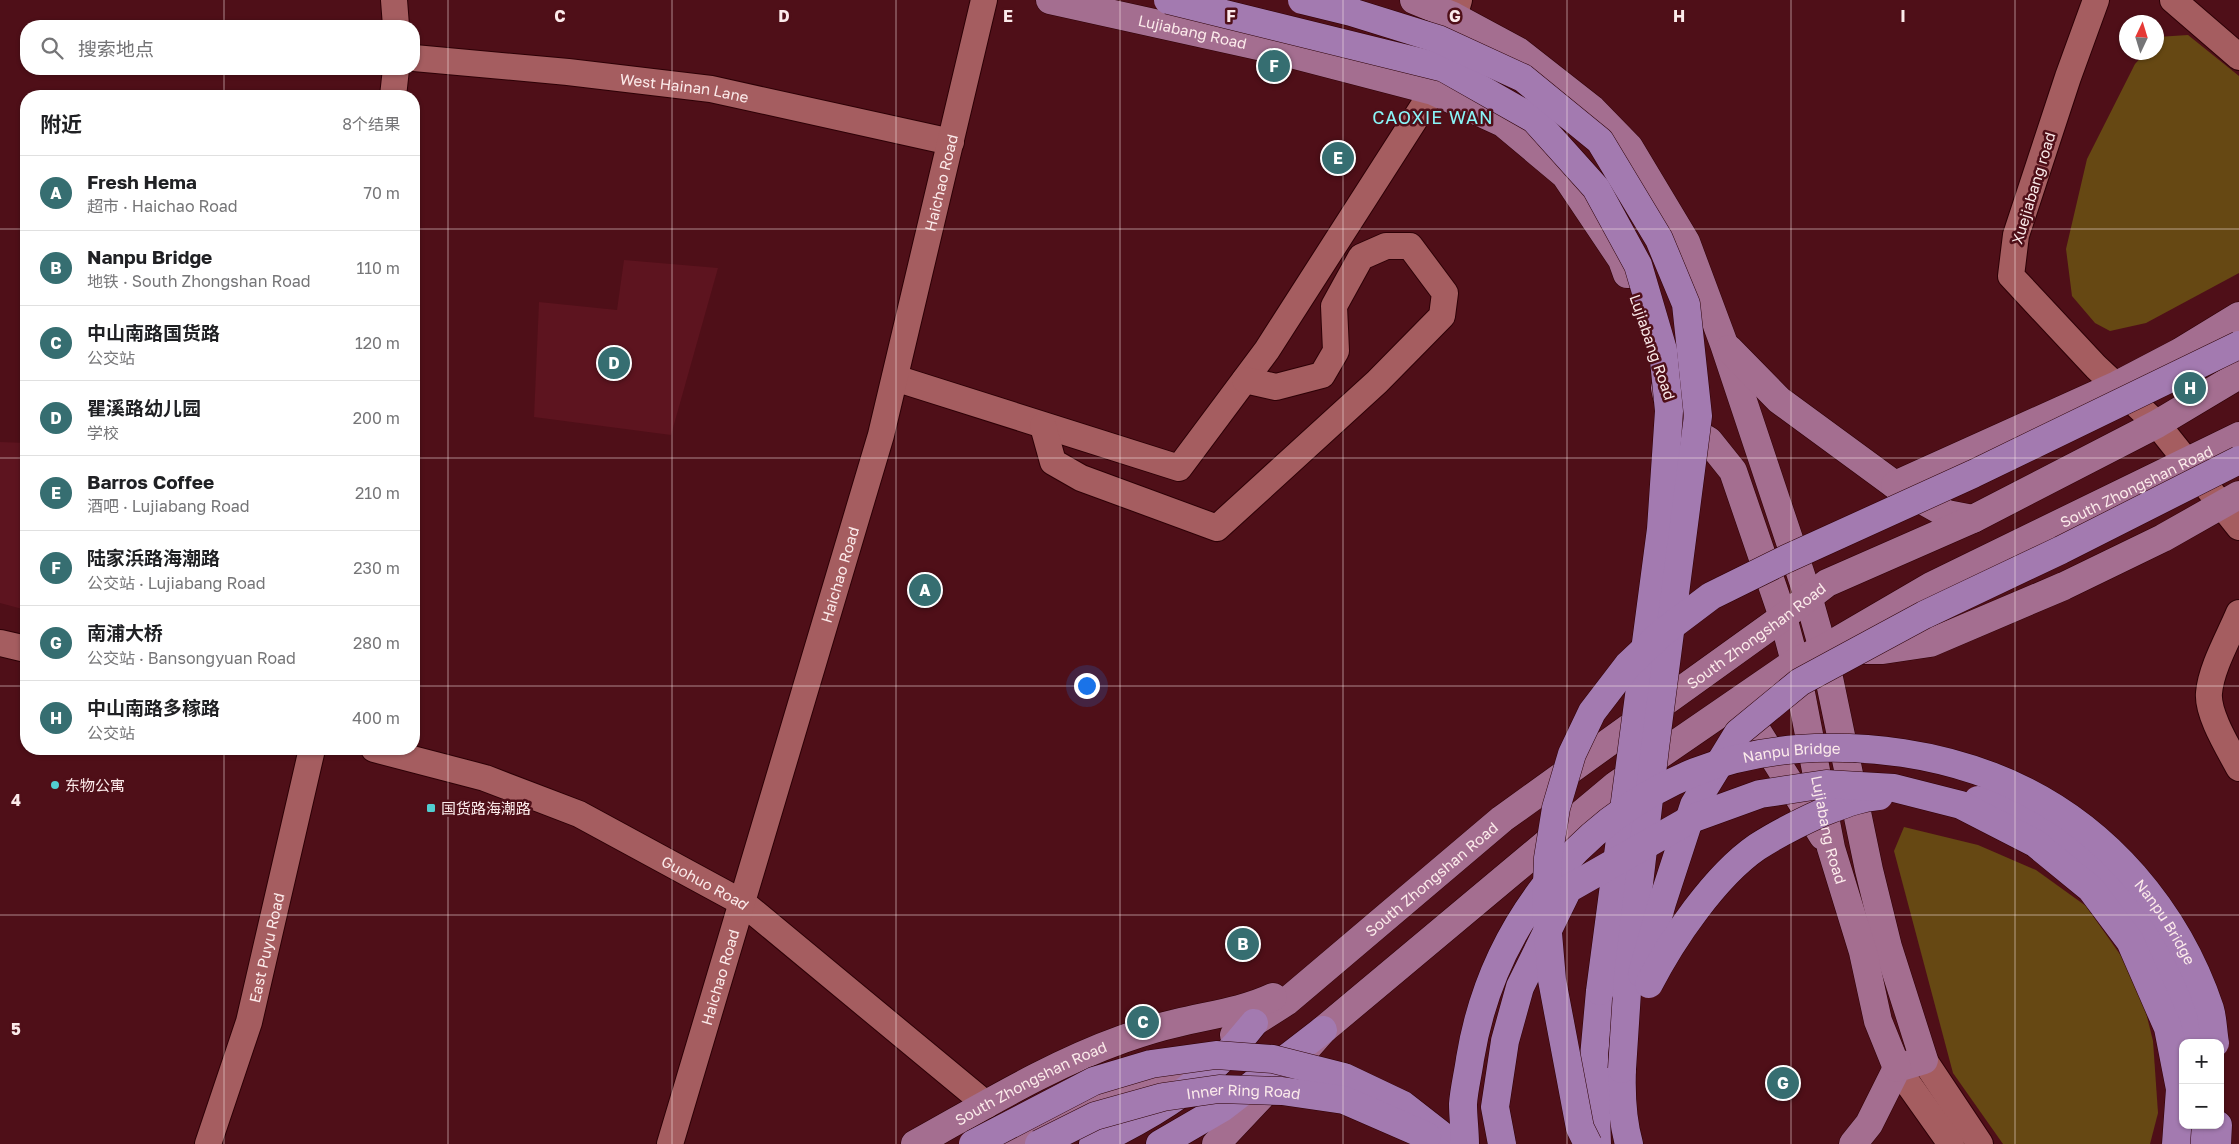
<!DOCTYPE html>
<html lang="zh">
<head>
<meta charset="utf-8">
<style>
  :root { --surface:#fff; --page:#f2f2f2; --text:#202124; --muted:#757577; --line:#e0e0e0; --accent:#366e71 }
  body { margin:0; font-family:"Golos Text","Noto Sans SC",sans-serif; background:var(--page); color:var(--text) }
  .controls { position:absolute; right:15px; bottom:15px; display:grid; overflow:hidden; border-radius:10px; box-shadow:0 1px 4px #0004 }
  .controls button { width:45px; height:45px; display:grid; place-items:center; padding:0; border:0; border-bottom:1px solid var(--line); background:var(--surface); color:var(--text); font:25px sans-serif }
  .compass { position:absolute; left:2119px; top:15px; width:45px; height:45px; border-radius:50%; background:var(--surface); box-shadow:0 1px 4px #0004; rotate:4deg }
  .you { position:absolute; left:1086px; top:685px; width:18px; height:18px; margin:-12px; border:4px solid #fff; border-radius:50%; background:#1a73e8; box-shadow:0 0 0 8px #1a73e833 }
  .badge { display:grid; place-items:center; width:32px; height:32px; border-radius:50%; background:var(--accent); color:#fff; font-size:16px; font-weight:700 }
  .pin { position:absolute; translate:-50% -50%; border:2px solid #fff; box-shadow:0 1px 5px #0006 }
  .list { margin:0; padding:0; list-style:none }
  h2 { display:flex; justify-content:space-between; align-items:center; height:65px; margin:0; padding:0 20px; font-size:21px }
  h2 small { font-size:16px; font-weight:400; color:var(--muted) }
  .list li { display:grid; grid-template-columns:32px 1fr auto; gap:15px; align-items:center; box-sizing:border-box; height:75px; padding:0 20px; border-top:1px solid var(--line) }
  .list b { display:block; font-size:19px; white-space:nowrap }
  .list p { margin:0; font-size:16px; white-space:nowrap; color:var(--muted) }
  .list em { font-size:16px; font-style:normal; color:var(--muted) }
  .icon { flex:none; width:28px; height:28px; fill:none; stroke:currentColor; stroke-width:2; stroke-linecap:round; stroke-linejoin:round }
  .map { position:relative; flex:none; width:2239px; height:1144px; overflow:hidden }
  .search { position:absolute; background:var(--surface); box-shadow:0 1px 4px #0004; left:20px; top:20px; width:400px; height:55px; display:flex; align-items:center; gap:12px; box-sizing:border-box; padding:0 18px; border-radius:20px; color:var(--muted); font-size:19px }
  .panel { position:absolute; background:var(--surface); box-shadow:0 1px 4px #0004; left:20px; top:90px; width:400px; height:665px; border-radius:20px }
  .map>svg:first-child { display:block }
  .built { fill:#5d141f }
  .green { fill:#664813 }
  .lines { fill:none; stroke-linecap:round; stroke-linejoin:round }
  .minor-casing { stroke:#2d0006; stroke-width:28 }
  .major-casing { stroke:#2d0006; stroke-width:29 }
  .highway-casing { stroke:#2d0006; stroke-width:29 }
  .minor { stroke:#a55d60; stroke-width:26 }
  .major { stroke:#a46e90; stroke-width:28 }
  .highway { stroke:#a37ab0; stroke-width:28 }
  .highway-bridge-casing { stroke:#2d0006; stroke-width:29; stroke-linecap:butt }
  .highway-bridge { stroke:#a37ab0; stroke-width:28 }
  .grid { fill:none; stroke:#fcebeb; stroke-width:1; stroke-opacity:0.55 }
  .poi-dot { fill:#52cdd0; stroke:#4f0f18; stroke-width:2 }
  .labels { text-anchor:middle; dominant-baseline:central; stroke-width:5; stroke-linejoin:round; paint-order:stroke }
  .street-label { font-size:15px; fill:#fcebeb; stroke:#4f0f18 }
  .poi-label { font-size:15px; fill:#fcebeb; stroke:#4f0f18; text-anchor:start }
  .quarter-label { font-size:18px; letter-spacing:1px; fill:#89f5f8; stroke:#4f0f18 }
  .grid-label { font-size:16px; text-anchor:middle; font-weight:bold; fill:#fcebeb; stroke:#4f0f18; stroke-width:5; stroke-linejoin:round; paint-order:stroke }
</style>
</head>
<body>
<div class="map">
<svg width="2239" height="1144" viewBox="0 0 2239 1144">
  <rect width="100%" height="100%" fill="#4f0f18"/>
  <g class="built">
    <path d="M624,260L718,268L671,435L534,417L539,302L617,310Z"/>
    <path d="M0,442L26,443V610L0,603Z"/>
  </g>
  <g class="green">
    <path d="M2188,35L2239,76V273L2146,323L2110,331L2095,323L2072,296L2066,249L2087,159L2135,64L2145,53L2156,52L2157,37Z"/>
    <path d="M1904,827L1978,845L2036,870L2086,906L2138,980L2153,1041L2158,1113L2150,1144H2003L1953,1073L1894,851Z"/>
  </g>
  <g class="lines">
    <defs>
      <g id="minor">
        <path d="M394,0L396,26"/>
        <path d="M2096,0L2068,77L2016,235L2011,276L2096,367L2157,424L2239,527"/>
        <path d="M2173,0L2239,57"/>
        <path id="s1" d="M414,58L568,72L711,89L951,142"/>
        <path d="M393,96L396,69"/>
        <path d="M895,378L1179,468L1267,350L1433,91L1459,0"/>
        <path d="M1043,426L1053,462L1081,478L1217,528L1377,382L1442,316L1445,293L1410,246H1386L1361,257L1334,306L1336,351L1322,375L1276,387L1245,380"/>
        <path d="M2239,613C2229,637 2211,668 2209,693C2207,714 2229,749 2239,768"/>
        <path d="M0,643L26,649"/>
        <path id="s2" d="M374,749L485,778L579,814L743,903L987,1105"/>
        <path d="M1924,1060L1980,1144"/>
        <path d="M1897,1068L1951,1144"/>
        <path id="s3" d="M208,1144L249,1022L312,749"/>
        <path id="s4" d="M670,1144L881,435L984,0"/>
      </g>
      <g id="major">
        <path id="s5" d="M1050,0L1272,49L1433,91L1503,123L1565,175L1622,260L1627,274"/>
        <path d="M1414,0L1453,16L1518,51L1592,109L1629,147L1686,242L1724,344L1808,596L1823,649L1869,870L1888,947L1924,1060L1897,1068L1869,1124L1853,1144"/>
        <path d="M1729,349L1779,400L1895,485L1947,514L1973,519"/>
        <path id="s6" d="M1665,388L1667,397L1686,427L1709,441L1733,471L1783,617L1795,662L1831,848L1863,952L1878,1021L1897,1068"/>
        <path d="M1895,485L2117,385L2180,352L2239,316"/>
        <path d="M1854,650H1883L1930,643L2064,586L2163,538L2239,495"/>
        <path d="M1752,723L1823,836"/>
        <path id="s7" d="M1234,1035L1286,1002L1502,819L1783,617L1827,583L1973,519L2157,424L2239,375"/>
        <path id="s8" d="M1308,1047L1323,1030L1616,785L1795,662L1823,649L1931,586L2239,436"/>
        <path id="s9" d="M915,1144C982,1107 1050,1065 1123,1039C1140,1033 1159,1027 1177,1023C1210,1015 1243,1011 1273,997"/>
        <path d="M1011,1144L1174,1066"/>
        <path d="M1216,1144L1280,1076"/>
      </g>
      <g id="highway">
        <path d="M1622,1069C1621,1095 1622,1119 1629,1144"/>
        <path d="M1093,1144C1159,1112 1208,1082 1254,1023"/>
        <path d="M1160,1144L1222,1108L1323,1030"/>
        <path d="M1597,1144L1594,1057L1600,991"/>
        <path d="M2197,1144L2200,1125"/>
        <path d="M2217,1144L2218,1125"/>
      </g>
    </defs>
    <use href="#minor" class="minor-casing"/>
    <use href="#major" class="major-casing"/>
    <use href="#highway" class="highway-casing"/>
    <use href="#minor" class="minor"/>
    <use href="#major" class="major"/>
    <use href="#highway" class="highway"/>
    <defs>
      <g id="highway-bridge">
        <path d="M1168,0L1444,68L1534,119L1596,188L1638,265L1663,350L1669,411L1661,529L1600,991"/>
        <path d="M1302,0L1351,12L1438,39L1523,78L1600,141L1659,239L1686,304L1698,416L1655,748L1628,977L1622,1069"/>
        <path d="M1978,800L2029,815L2085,856L2147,927L2179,994L2192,1043"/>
        <path d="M1642,974L1662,903L1694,805L1738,733L1800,682L1924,615L2061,550L2239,460"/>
        <path d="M1649,984C1672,939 1715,876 1757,847C1777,834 1799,823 1821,813C1842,805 1857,798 1879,796"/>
        <path d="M973,1144L1094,1081L1151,1064L1216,1055L1273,1059L1344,1077L1403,1105L1453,1144"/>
        <path id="s10" d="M1039,1144L1095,1116L1163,1097L1219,1089L1282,1091L1344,1100L1427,1136"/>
        <path id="s11" d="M1465,1144C1465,1131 1463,1117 1463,1104C1464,1089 1468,1074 1470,1059C1491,931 1574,821 1695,772C1760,746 1835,743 1903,753C1995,767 2073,806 2134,876C2167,914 2194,961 2210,1009C2213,1019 2213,1032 2215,1043"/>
        <path d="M1502,1144L1495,1107L1505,1041L1520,987L1568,889L1691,819L1760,794L1826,784L1894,788L1961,805L2035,843L2091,889L2130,941L2168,1028L2180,1089L2176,1144"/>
        <path d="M1588,1144L1580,1128L1552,980L1546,910L1548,858L1556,808L1572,754L1592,712L1628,665L1662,633L1711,596L1786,559L1973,474L2239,345"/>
      </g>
    </defs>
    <use href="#highway-bridge" class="highway-bridge-casing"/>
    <use href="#highway-bridge" class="highway-bridge"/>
  </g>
  <path class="grid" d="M224,0V26M448,0V1144M672,0V1144M896,0V1144M1120,0V1144M1343,0V1144M1567,0V1144M1791,0V1144M2015,0V1144M224,69V96M0,229H26M414,229H2239M0,458H26M414,458H2239M0,686H26M414,686H2239M224,749V1144M0,915H2239"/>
  <g class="poi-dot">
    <circle cx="55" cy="785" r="5"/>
    <rect x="426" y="803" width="10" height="10" rx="2.5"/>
  </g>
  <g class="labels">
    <g class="street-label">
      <text stroke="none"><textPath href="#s5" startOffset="146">Lujiabang Road</textPath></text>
      <text stroke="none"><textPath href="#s1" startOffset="272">West Hainan Lane</textPath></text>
      <text stroke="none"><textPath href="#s4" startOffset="999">Haichao Road</textPath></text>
      <text transform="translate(2033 188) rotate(-73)">Xuejiabang road</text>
      <text transform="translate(1653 347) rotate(71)">Lujiabang Road</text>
      <text stroke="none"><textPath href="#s8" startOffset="1006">South Zhongshan Road</textPath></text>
      <text stroke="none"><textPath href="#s4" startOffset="594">Haichao Road</textPath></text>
      <text stroke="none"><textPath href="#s7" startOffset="658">South Zhongshan Road</textPath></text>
      <text stroke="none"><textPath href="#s11" startOffset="566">Nanpu Bridge</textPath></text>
      <text stroke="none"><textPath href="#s6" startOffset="482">Lujiabang Road</textPath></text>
      <text stroke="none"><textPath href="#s7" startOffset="252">South Zhongshan Road</textPath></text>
      <text stroke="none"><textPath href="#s2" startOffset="359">Guohuo Road</textPath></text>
      <text stroke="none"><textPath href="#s11" startOffset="1001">Nanpu Bridge</textPath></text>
      <text stroke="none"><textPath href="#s3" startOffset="205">East Puyu Road</textPath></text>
      <text stroke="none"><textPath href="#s4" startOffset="174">Haichao Road</textPath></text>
      <text stroke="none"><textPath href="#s9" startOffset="131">South Zhongshan Road</textPath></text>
      <text stroke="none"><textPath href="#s10" startOffset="214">Inner Ring Road</textPath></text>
    </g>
    <g class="poi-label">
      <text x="65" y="785">东物公寓</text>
      <text x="441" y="808">国货路海潮路</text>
    </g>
    <g class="quarter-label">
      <text x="1433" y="117">CAOXIE WAN</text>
    </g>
  </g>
  <g class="grid-label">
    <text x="560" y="22">C</text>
    <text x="784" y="22">D</text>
    <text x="1008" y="22">E</text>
    <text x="1231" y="22">F</text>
    <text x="1455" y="22">G</text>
    <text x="1679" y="22">H</text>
    <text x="1903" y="22">I</text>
    <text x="16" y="806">4</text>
    <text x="16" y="1035">5</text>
  </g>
</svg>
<div class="controls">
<button>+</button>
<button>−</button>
</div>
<svg class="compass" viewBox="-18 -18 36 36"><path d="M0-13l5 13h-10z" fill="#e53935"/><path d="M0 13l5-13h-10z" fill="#757577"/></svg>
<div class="you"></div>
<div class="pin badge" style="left:925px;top:590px">A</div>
<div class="pin badge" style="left:1243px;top:944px">B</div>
<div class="pin badge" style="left:1143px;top:1022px">C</div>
<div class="pin badge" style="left:614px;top:363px">D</div>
<div class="pin badge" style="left:1338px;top:158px">E</div>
<div class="pin badge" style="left:1274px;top:66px">F</div>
<div class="pin badge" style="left:1783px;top:1083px">G</div>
<div class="pin badge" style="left:2190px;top:388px">H</div>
<div class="search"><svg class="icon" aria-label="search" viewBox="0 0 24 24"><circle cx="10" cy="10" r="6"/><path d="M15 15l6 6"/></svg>搜索地点</div>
<section class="panel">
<h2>附近<small>8个结果</small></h2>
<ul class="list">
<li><span class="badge">A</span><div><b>Fresh Hema</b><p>超市 · Haichao Road</p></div><em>70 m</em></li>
<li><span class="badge">B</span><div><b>Nanpu Bridge</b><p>地铁 · South Zhongshan Road</p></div><em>110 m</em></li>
<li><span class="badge">C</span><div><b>中山南路国货路</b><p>公交站</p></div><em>120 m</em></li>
<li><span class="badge">D</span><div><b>瞿溪路幼儿园</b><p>学校</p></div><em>200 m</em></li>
<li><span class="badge">E</span><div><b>Barros Coffee</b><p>酒吧 · Lujiabang Road</p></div><em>210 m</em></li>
<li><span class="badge">F</span><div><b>陆家浜路海潮路</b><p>公交站 · Lujiabang Road</p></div><em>230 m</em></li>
<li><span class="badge">G</span><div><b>南浦大桥</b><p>公交站 · Bansongyuan Road</p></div><em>280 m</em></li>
<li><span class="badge">H</span><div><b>中山南路多稼路</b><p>公交站</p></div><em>400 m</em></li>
</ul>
</section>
</div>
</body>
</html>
